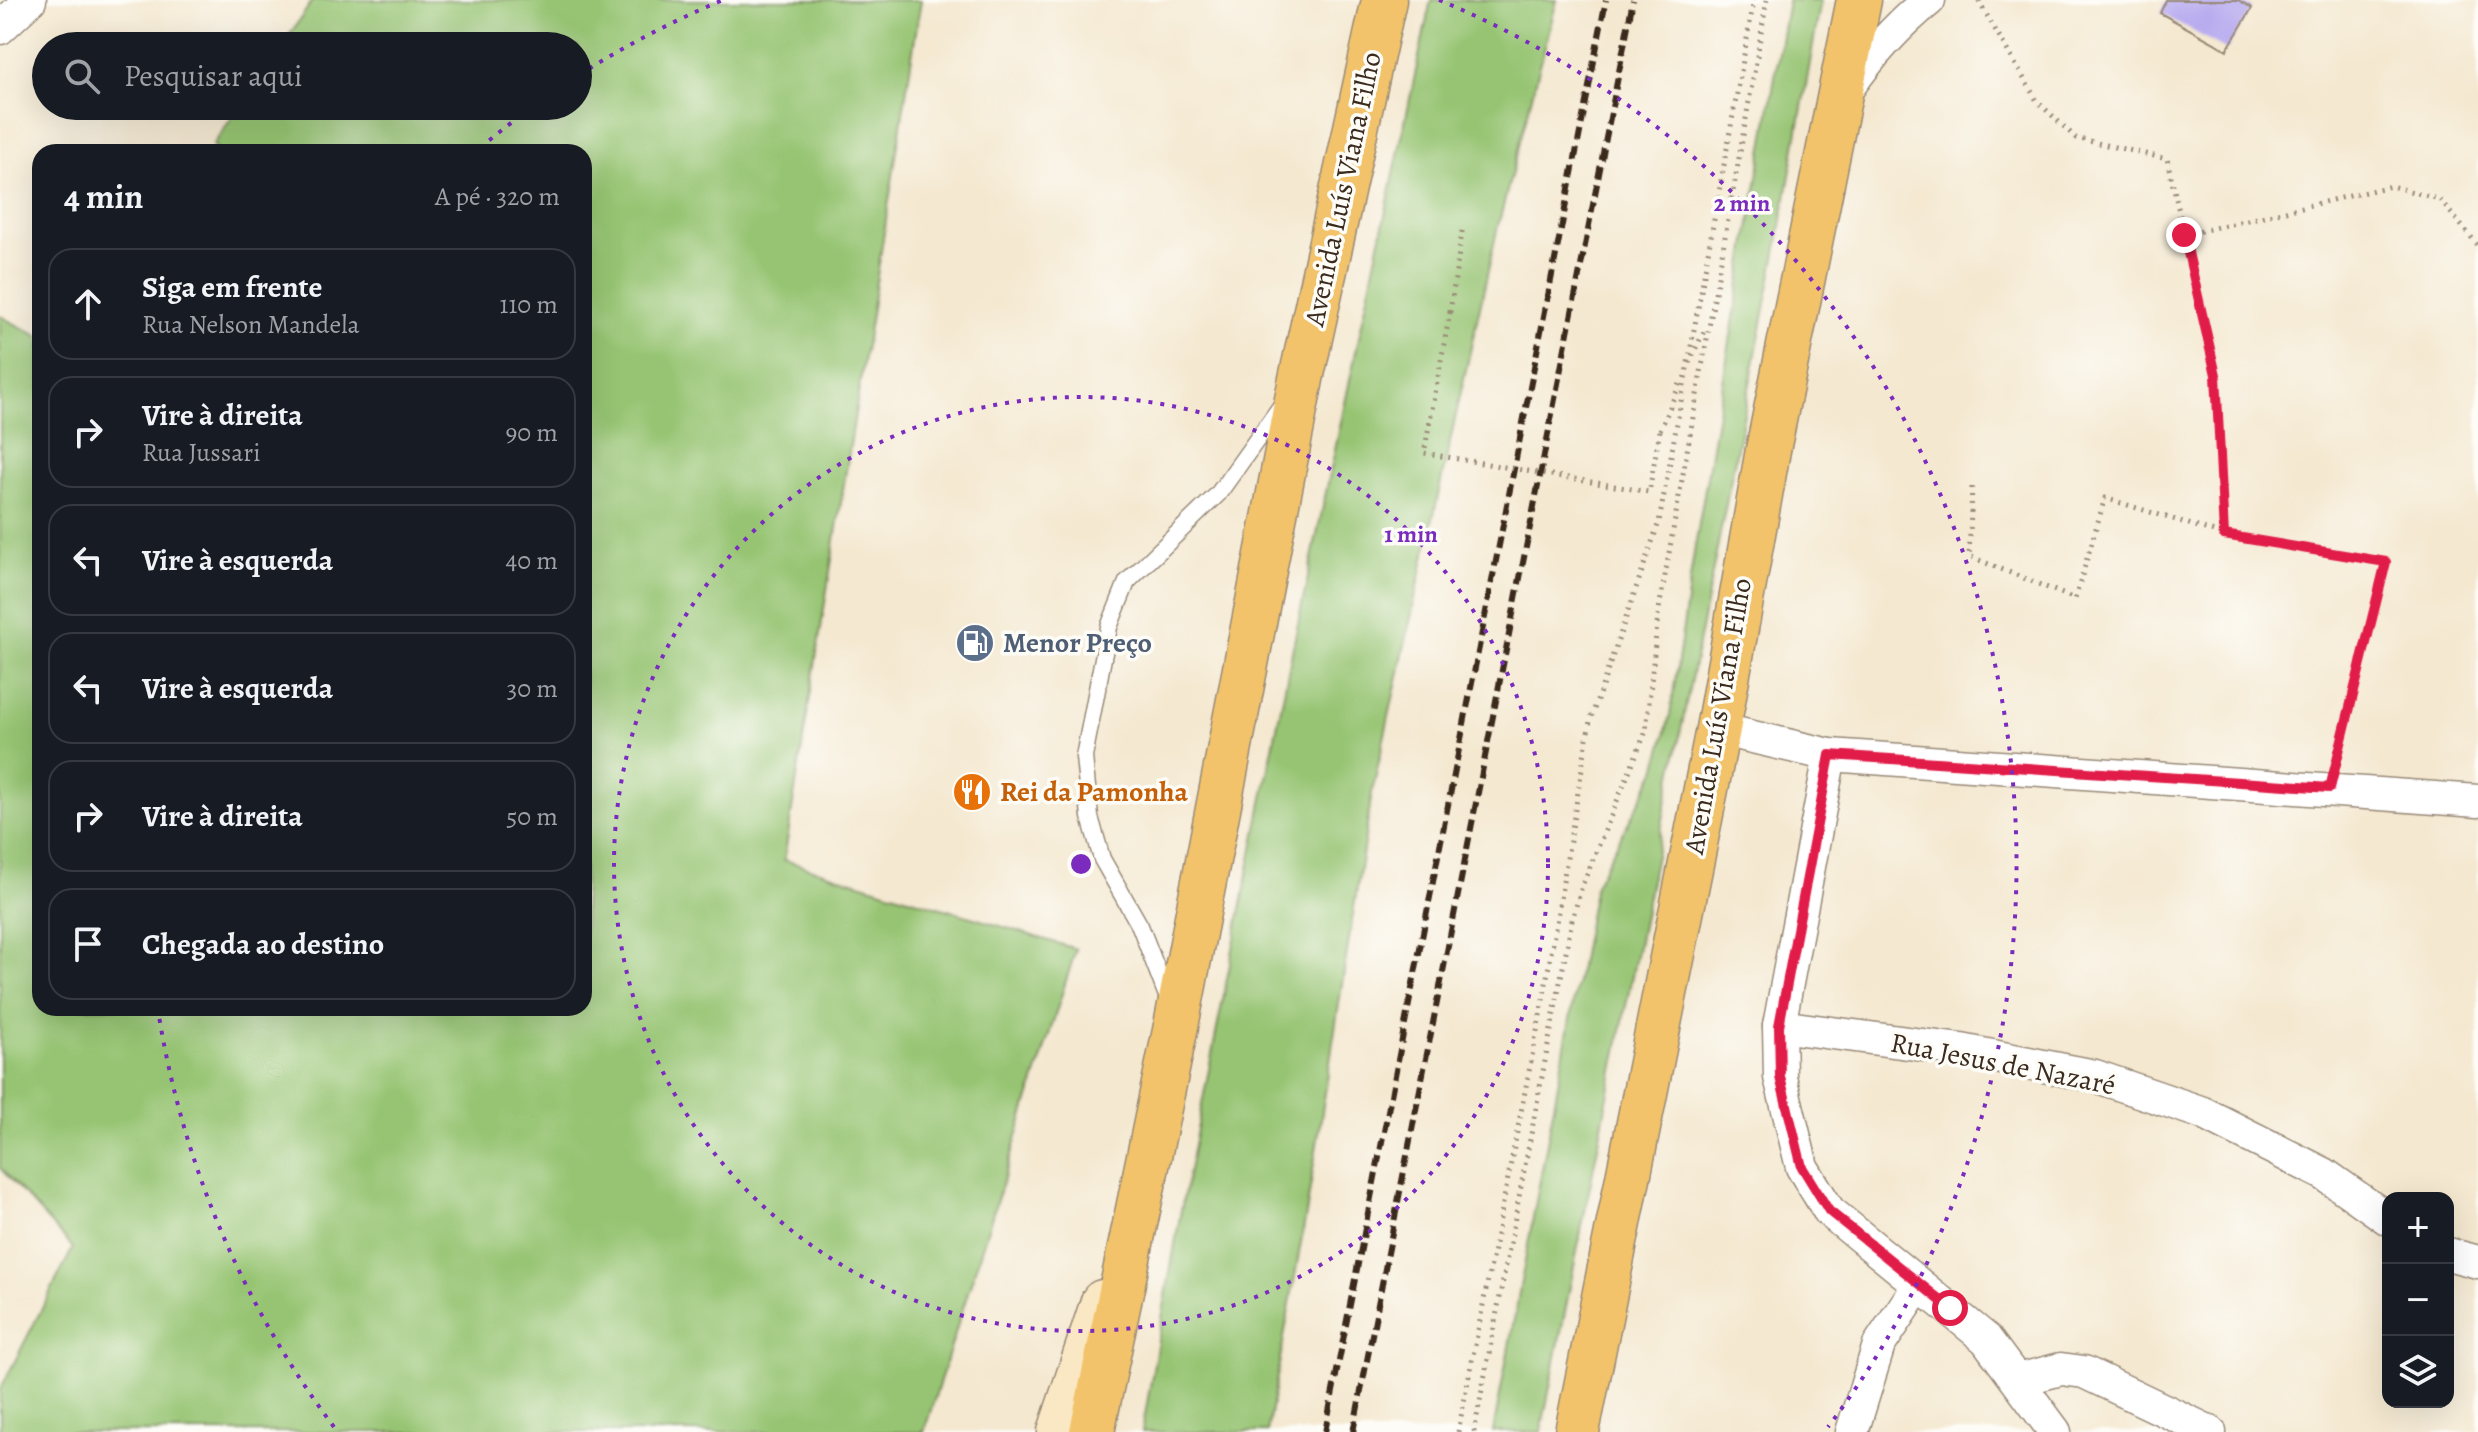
<!DOCTYPE html>
<html lang="pt">
<head>
<meta charset="utf-8">
<style>
  :root { --surface:#171b24; --page:#242831; --text:#f1f3f6; --muted:#9ea1a6; --line:#363941 }
  body { margin:0; font-family:Alegreya,serif; background:var(--page); color:var(--text) }
  .controls { position:absolute; right:24px; bottom:24px; display:grid; overflow:hidden; border-radius:16px; box-shadow:0 8px 32px #0002 }
  .controls button { width:72px; height:72px; display:grid; place-items:center; padding:0; border:0; border-bottom:2px solid var(--line); background:var(--surface); color:var(--text); font:40px sans-serif }
  .stop { position:absolute; width:24px; height:24px; margin:-18px; border:6px solid #e11d48; border-radius:50%; background:#fff }
  .stop.end { background:#e11d48; border-color:#fff; box-shadow:0 2px 8px #0008 }
  .list { margin:0; padding:0; list-style:none }
  h2 { display:flex; justify-content:space-between; align-items:center; height:104px; margin:0; padding:0 32px; font-size:34px }
  h2 small { font-size:26px; font-weight:400; color:var(--muted) }
  .list li { display:grid; grid-template-columns:52px 1fr auto; gap:24px; align-items:center; box-sizing:border-box; height:112px; margin:0 16px 16px; padding:0 16px; border:2px solid var(--line); border-radius:24px }
  .list b { display:block; font-size:30px; white-space:nowrap }
  .list p { margin:0; font-size:26px; white-space:nowrap; color:var(--muted) }
  .list em { font-size:26px; font-style:normal; color:var(--muted) }
  .icon { flex:none; width:44px; height:44px; fill:none; stroke:currentColor; stroke-width:2; stroke-linecap:round; stroke-linejoin:round }
  .map { position:relative; flex:none; width:2478px; height:1432px; overflow:hidden }
  .search { position:absolute; background:var(--surface); box-shadow:0 8px 32px #0002; left:32px; top:32px; width:560px; height:88px; display:flex; align-items:center; gap:20px; box-sizing:border-box; padding:0 28px; border-radius:44px; color:var(--muted); font-size:30px }
  .panel { position:absolute; background:var(--surface); box-shadow:0 8px 32px #0002; left:32px; top:144px; width:560px; height:872px; border-radius:24px }
  .map>svg:first-child { display:block }
  .green { fill:#96c472; stroke:#687748; stroke-width:2 }
  .building { fill:#b8abef }
  .lines { fill:none; stroke-linecap:round; stroke-linejoin:round }
  .service-casing { stroke:#988977; stroke-width:19 }
  .minor-casing { stroke:#988977; stroke-width:35 }
  .secondary-casing { stroke:#988977; stroke-width:47 }
  .trunk-casing { stroke:#988977; stroke-width:47 }
  .path { stroke:#988977; stroke-width:5; stroke-dasharray:2 6; stroke-linecap:butt }
  .service { stroke:#fff; stroke-width:16 }
  .minor { stroke:#fff; stroke-width:32 }
  .secondary { stroke:#fae7c3; stroke-width:44 }
  .trunk { stroke:#f2c36a; stroke-width:44 }
  .rail { stroke:#3b2a1e; stroke-width:6; stroke-dasharray:12 6; stroke-linecap:butt }
  .path-bridge { stroke:#988977; stroke-width:5; stroke-dasharray:2 6; stroke-linecap:butt }
  .route { stroke:#e11d48; stroke-width:10 }
  .ring { fill:none; stroke:#7b2cbf; stroke-width:4; stroke-dasharray:4 8 }
  .labels { text-anchor:middle; dominant-baseline:central; stroke-width:7; stroke-linejoin:round; paint-order:stroke }
  .street-label { font-size:28px; fill:#3b2a1e; stroke:#fdfcf7 }
  .service-label { font-size:28px; font-weight:bold; fill:#4e5e75; stroke:#fdfcf7; text-anchor:start }
  .food-label { font-size:28px; font-weight:bold; fill:#c56008; stroke:#fdfcf7; text-anchor:start }
  .centre { fill:#7b2cbf; stroke:#fdfcf7; stroke-width:4 }
  .ring-label { font-size:24px; text-anchor:middle; font-weight:bold; fill:#7b2cbf; stroke:#fdfcf7; stroke-width:7; stroke-linejoin:round; paint-order:stroke }
</style>
</head>
<body>
<div class="map">
<svg width="2478" height="1432" viewBox="0 0 2478 1432">
  <rect width="100%" height="100%" fill="#fdfcf7"/>
  <filter id="ink" filterUnits="userSpaceOnUse"><feTurbulence type="fractalNoise" baseFrequency=".0125" numOctaves="2"/><feDisplacementMap in="SourceGraphic" scale="16" xChannelSelector="R" yChannelSelector="G"/><feConvolveMatrix kernelMatrix="1 2 1 2 8 2 1 2 1" color-interpolation-filters="sRGB"/></filter>
  <filter id="wash" filterUnits="userSpaceOnUse"><feTurbulence type="fractalNoise" baseFrequency=".006" numOctaves="4" result="noise"/><feDisplacementMap in="SourceGraphic" scale="32" xChannelSelector="R" yChannelSelector="G"/><feGaussianBlur stdDeviation="1.8" result="paint"/><feColorMatrix in="noise" values="0 0 0 0 0 0 0 0 0 0 0 0 0 0 0 0 0 1.4 0 .05"/><feComposite in="paint" operator="in"/></filter>
  <g filter="url(#wash)">
    <rect width="100%" height="100%" fill="#f4e8d0"/>
    <g class="green">
      <path d="M313,0H921L784,860L1076,949L924,1432H0V1390L73,1248L0,1168V316L40,337V1008H584V152H221L213,145L240,106H578V46H282Z"/>
      <path d="M1431,0H1557L1497,230L1372,793L1306,1214L1267,1432H1142L1181,1210L1293,647Z"/>
      <path d="M1788,0H1821L1778,243L1541,1432H1493L1595,885L1656,771L1670,715L1694,553Z"/>
    </g>
    <g id="blocks">
      <path class="building" d="M2166,0H2238L2252,8L2227,50L2160,13Z"/>
    </g>
  </g>
  <g filter="url(#ink)">
    <use href="#blocks" fill-opacity="0" stroke="#988977" stroke-width="2"/>
    <g class="lines">
      <defs>
        <path id="service" d="M1169,1001L1140,926L1102,859L1090,817L1084,757L1109,627L1127,582L1218,494L1281,406"/>
        <g id="minor">
          <path d="M0,28L30,0"/>
          <path d="M1845,92C1870,56 1895,27 1929,0"/>
          <path d="M1718,729L1830,755L2478,801"/>
          <path d="M1830,755L1779,1026L1780,1077L1802,1167L1829,1211L1986,1339L2055,1432"/>
          <path d="M1779,1026L1961,1050L2095,1076L2203,1113L2324,1174L2388,1219"/>
          <path d="M2448,1254L2478,1262"/>
          <path d="M2018,1380L2061,1369L2084,1372L2210,1432"/>
          <path d="M1852,1432L1879,1345L1919,1285"/>
        </g>
        <path id="secondary" d="M1060,1432L1103,1302"/>
        <g id="trunk">
          <path d="M1092,1432L1177,1021L1301,379L1384,0"/>
          <path d="M1577,1432L1718,729L1768,450L1859,0"/>
        </g>
      </defs>
      <use href="#service" class="service-casing"/>
      <use href="#minor" class="minor-casing"/>
      <use href="#secondary" class="secondary-casing"/>
      <use href="#trunk" class="trunk-casing"/>
      <g class="path">
        <path d="M2184,235L2391,186L2439,199L2478,245"/>
        <path d="M1450,312L1463,225"/>
        <path d="M1689,363L1705,329"/>
        <path d="M1660,430L1682,379"/>
        <path d="M1972,487L1969,556L2075,599L2105,498L2224,535L2216,375L2167,159L2076,138L2037,101L1978,0"/>
        <path d="M2224,535L2386,562L2338,756"/>
        <path d="M1458,1432L1544,995L1590,721L1659,522L1754,0"/>
        <path d="M1474,1432L1572,920L1582,886L1646,731L1658,615L1767,0"/>
      </g>
      <use href="#service" class="service"/>
      <use href="#minor" class="minor"/>
      <use href="#secondary" class="secondary"/>
      <use href="#trunk" class="trunk"/>
      <g class="rail">
        <path d="M1325,1432L1606,0"/>
        <path d="M1353,1432L1633,0"/>
      </g>
      <path class="path-bridge" d="M1450,312L1424,453L1649,492L1660,430"/>
    </g>
  </g>
  <g class="lines" filter="url(#ink)">
    <path class="route" d="M1950,1308L1829,1211L1802,1167L1780,1077L1779,1026L1830,755L2330,788L2386,562L2224,535L2216,375L2184,235"/>
  </g>
  <g class="ring">
    <circle cx="1081" cy="864" r="467"/>
    <path d="M334 1427A935 935 0 0 1 158 1010M480 148A935 935 0 0 1 531 108M579 75A935 935 0 0 1 723 0M1439 0A935 935 0 0 1 1828 1427"/>
  </g>
  <defs>
    <symbol id="fuel-disc" viewBox="-11 -11 22 22"><circle r="9.5" fill="#5c6f8a" stroke="#fdfcf7"/><path d="M-5.5-6h7V0h2V4h1.3V-2.5L3-4.5l.8-.8L6-3V5H2.5V1h-1V6h-7ZM-4.2-4.7v3.2H.2V-4.7Z" fill="#fff"/></symbol>
    <symbol id="restaurant-disc" viewBox="-11 -11 22 22"><circle r="9.5" fill="#e8710a" stroke="#fdfcf7"/><path d="M-5-6h1v4h1v-4h1v4h1v-4h1v5L-1.5 .5V6h-2V.5L-5-1ZM5-6V6H3V1.5H1.5Q1.5-4 5-6Z" fill="#fff"/></symbol>
  </defs>
  <g fill-rule="evenodd">
    <use href="#fuel-disc" x="953" y="621" width="44" height="44"/>
    <use href="#restaurant-disc" x="950" y="770" width="44" height="44"/>
  </g>
  <g class="labels">
    <g class="street-label">
      <text transform="translate(1343 189) rotate(-78)">Avenida Luís Viana Filho</text>
      <text transform="translate(1718 716) rotate(-80)">Avenida Luís Viana Filho</text>
      <text transform="translate(2003 1064) rotate(11)">Rua Jesus de Nazaré</text>
    </g>
    <g class="service-label">
      <text x="1003" y="643">Menor Preço</text>
    </g>
    <g class="food-label">
      <text x="1000" y="792">Rei da Pamonha</text>
    </g>
  </g>
  <circle cx="1081" cy="864" r="12" class="centre"/>
  <g class="ring-label">
    <text x="1742" y="211">2 min</text>
    <text x="1411" y="542">1 min</text>
  </g>
</svg>
<div class="controls">
<button>+</button>
<button>−</button>
<button><svg class="icon" aria-label="layers" viewBox="0 0 24 24"><path d="M12 4l9 5-9 5-9-5zM3 14l9 5 9-5"/></svg></button>
</div>
<div class="stop" style="left:1950px;top:1308px"></div>
<div class="stop end" style="left:2184px;top:235px"></div>
<div class="search"><svg class="icon" aria-label="search" viewBox="0 0 24 24"><circle cx="10" cy="10" r="6"/><path d="M15 15l6 6"/></svg>Pesquisar aqui</div>
<section class="panel">
<h2>4 min<small>A pé · 320 m</small></h2>
<ul class="list">
<li><svg class="icon" aria-label="ahead" viewBox="0 0 24 24"><path d="M12 20V5M6 11l6-6 6 6"/></svg><div><b>Siga em frente</b><p>Rua Nelson Mandela</p></div><em>110 m</em></li>
<li><svg class="icon" aria-label="right" viewBox="0 0 24 24"><path d="M7 20v-9h11M14 6l5 5-5 5"/></svg><div><b>Vire à direita</b><p>Rua Jussari</p></div><em>90 m</em></li>
<li><svg class="icon" aria-label="left" viewBox="0 0 24 24"><path d="M17 20v-9H6M10 6l-5 5 5 5"/></svg><div><b>Vire à esquerda</b></div><em>40 m</em></li>
<li><svg class="icon" aria-label="left" viewBox="0 0 24 24"><path d="M17 20v-9H6M10 6l-5 5 5 5"/></svg><div><b>Vire à esquerda</b></div><em>30 m</em></li>
<li><svg class="icon" aria-label="right" viewBox="0 0 24 24"><path d="M7 20v-9h11M14 6l5 5-5 5"/></svg><div><b>Vire à direita</b></div><em>50 m</em></li>
<li><svg class="icon" aria-label="arrive" viewBox="0 0 24 24"><path d="M6 21V4h12l-3 4 3 4H6"/></svg><div><b>Chegada ao destino</b></div></li>
</ul>
</section>
</div>
</body>
</html>
